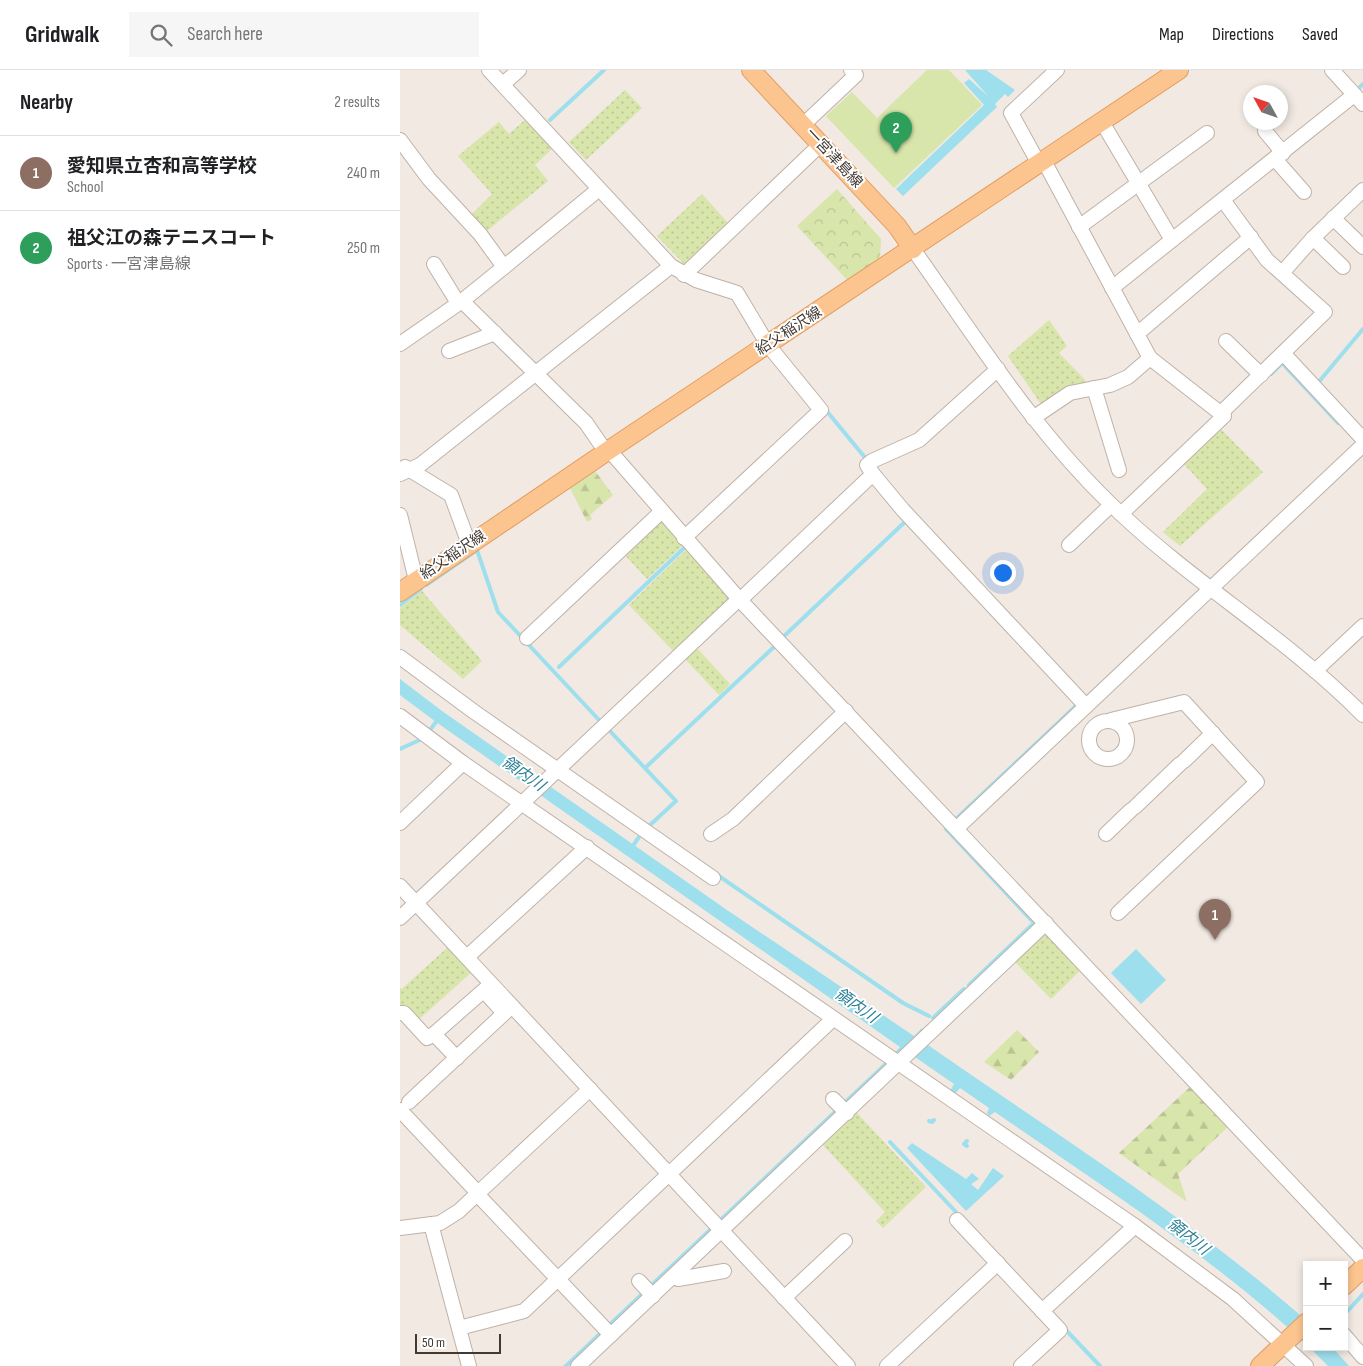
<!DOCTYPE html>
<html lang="en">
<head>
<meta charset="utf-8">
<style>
  :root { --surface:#fff; --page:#f6f6f6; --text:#202124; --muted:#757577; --line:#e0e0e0; --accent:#1a73e8 }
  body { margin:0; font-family:"Sofia Sans Condensed","Noto Sans JP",sans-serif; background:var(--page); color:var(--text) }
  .controls { position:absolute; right:15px; bottom:15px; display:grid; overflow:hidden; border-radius:0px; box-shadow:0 2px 8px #0003 }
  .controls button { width:45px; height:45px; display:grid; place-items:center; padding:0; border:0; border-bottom:1px solid var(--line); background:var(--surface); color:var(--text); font:25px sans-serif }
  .compass { position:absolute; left:843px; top:15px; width:45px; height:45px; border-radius:50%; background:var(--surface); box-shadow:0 2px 8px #0003; rotate:310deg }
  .scale { position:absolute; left:15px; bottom:12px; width:86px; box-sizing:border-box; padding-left:5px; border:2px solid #423933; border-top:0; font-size:14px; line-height:18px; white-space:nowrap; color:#423933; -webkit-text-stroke:4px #fff; paint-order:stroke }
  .you { position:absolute; left:602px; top:502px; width:18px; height:18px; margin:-12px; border:4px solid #fff; border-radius:50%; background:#1a73e8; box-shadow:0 0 0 8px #1a73e833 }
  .badge { display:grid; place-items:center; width:32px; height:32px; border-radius:50%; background:var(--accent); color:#fff; font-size:16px; font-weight:700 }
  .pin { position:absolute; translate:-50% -41px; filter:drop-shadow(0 1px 2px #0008) }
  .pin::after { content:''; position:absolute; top:26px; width:18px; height:15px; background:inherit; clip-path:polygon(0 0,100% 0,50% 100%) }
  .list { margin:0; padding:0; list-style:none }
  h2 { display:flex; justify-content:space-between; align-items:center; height:65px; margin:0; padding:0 20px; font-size:21px }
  h2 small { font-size:16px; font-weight:400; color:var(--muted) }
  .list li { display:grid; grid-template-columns:32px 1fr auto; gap:15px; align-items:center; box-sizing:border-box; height:75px; padding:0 20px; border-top:1px solid var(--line) }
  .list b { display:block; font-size:19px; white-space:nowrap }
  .list p { margin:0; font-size:16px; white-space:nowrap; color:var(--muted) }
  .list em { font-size:16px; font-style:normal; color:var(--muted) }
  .icon { flex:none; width:28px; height:28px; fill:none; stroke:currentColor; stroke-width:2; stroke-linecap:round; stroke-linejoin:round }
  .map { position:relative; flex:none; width:963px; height:1296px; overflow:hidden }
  header { display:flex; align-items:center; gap:30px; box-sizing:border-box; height:70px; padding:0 25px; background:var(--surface); border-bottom:1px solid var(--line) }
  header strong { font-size:24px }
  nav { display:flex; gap:28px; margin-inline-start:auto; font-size:18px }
  .search { width:350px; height:45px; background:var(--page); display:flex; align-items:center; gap:12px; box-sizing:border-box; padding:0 18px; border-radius:0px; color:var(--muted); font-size:19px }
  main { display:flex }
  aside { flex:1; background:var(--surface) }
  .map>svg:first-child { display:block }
  .grass { fill:url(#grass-dots) }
  .forest { fill:url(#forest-firs) }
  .park { fill:url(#park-crowns) }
  .garden { fill:#d8e5ab }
  .water { fill:#9edfee }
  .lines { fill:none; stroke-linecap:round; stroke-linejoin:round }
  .stream { stroke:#9edfee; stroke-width:4 }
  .minor-casing { stroke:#bfb2a8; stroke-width:16 }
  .major-casing { stroke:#e19d60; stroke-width:20 }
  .minor { stroke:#fff; stroke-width:14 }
  .major { stroke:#fcc590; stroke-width:18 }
  .labels { text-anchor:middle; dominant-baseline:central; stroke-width:4; stroke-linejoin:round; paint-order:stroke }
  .street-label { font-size:15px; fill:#423933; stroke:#fff }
  .water-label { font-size:16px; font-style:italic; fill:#2a8094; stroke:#fff }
</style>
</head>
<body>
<header>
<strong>Gridwalk</strong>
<div class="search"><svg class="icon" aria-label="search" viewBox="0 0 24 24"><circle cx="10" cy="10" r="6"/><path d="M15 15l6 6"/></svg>Search here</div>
<nav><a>Map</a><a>Directions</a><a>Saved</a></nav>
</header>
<main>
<aside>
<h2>Nearby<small>2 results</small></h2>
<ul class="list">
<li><span class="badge" style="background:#8d6e63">1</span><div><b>愛知県立杏和高等学校</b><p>School</p></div><em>240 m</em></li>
<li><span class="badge" style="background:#2e9e5b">2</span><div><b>祖父江の森テニスコート</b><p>Sports · 一宮津島線</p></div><em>250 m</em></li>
</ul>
</aside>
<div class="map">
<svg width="963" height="1296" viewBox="0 0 963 1296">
  <defs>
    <pattern id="grass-dots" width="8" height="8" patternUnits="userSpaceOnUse" patternTransform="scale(1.25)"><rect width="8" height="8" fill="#d8e5ab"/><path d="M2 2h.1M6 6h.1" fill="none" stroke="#bbc594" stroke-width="1.8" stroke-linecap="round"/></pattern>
    <pattern id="forest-firs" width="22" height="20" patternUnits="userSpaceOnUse" patternTransform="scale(1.25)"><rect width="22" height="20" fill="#d8e5ab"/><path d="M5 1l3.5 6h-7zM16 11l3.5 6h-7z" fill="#bbc594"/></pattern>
    <pattern id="park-crowns" width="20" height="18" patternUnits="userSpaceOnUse" patternTransform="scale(1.25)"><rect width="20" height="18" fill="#d8e5ab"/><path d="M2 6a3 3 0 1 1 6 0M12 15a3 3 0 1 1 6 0" fill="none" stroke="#bbc594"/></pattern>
  </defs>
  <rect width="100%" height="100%" fill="#f1e9e2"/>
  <g class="grass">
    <path d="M225,20L242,38L186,90L169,72Z"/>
    <path d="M128,47L155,76L135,95L148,111L83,164L68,148L92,124L58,86L99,52L109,64Z"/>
    <path d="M302,124L329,154L285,195L257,166Z"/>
    <path d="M649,250L667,276L659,283L690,315L643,337L608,286Z"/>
    <path d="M819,357L863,402L780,476L763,462L807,419L782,392Z"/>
    <path d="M260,448L283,475L247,509L222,482Z"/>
    <path d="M287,479L333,528L275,583L229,535Z"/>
    <path d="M22,521L82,591L63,609L0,555V538Z"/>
    <path d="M296,577L330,614L319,625L284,588Z"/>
    <path d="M648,862L683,898L651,929L614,891L642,863Z"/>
    <path d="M49,876L73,901L16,952L0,941V918L2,919Z"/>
    <path d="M456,1042L526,1117L483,1158L476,1151L485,1142L422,1074Z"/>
  </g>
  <g class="forest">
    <path d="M195,401L213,425L190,445L192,449L187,452L170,418Z"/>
    <path d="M617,960L639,982L611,1010L584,992Z"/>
    <path d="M792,1015L830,1055L778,1104L787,1132L719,1083Z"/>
  </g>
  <path class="park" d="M437,119L481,169L480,189L448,211L397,156Z"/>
  <path class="garden" d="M527,0H549L582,35L494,118L426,46L452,22L477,48Z"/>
  <g class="water">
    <path d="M565,0H586L615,20L608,27L605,24L595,34L597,37L503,126L496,119L584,35L564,13L569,9L589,27Z"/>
    <path d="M0,609L42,641L327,840L514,966L522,958L525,973C654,1063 788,1147 907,1251V1275C811,1186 702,1116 595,1042L589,1046L587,1043L589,1038L560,1018L553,1026L549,1023L554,1014L512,985L496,987L493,984L500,977L36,652L0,625Z"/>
    <path d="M736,879L766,910L741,934L711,903Z"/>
    <path d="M485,992L488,995L169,1296H163Z"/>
    <path d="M512,1073L566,1109L572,1103L579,1109L571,1114L578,1120L593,1098L604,1106L566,1141L507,1078Z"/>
    <path d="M909,1277H932L949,1296H928Z"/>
  </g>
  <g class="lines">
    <g class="stream">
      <path d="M958,19L963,14"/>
      <path d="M150,50L204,0"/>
      <path d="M871,304L882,293L938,353"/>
      <path d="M917,314L963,259"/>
      <path d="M425,339L467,390"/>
      <path d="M26,515L77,480L98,542L200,651"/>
      <path d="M0,535L21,519"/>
      <path d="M382,568L507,450"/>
      <path d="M159,597L284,478"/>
      <path d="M208,659L276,731L250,755"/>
      <path d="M30,660L39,648"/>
      <path d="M0,679L22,669"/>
      <path d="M245,698L376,575"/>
      <path d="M557,748L678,634"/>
      <path d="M546,759L634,853L569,915"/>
      <path d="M232,777L239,767"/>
      <path d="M316,804L503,933L529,946"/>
      <path d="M533,948L564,919"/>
      <path d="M529,1051L532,1052L534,1050"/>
      <path d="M567,1071L564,1074L567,1076"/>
      <path d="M490,1072L556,1142"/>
      <path d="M944,1245L963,1224"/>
      <path d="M664,1258L700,1296"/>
    </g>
    <defs>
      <g id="minor">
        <path d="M89,0L271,196L296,210L337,223L368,275L421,340L284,468"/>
        <path d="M932,0L963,34"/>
        <path d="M103,14L119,0"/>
        <path d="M702,52L772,170L954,25"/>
        <path d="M403,55L456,5L451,0"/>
        <path d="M865,61L883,83"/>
        <path d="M0,70L29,109L80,164L104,197L62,231L0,274"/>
        <path d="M875,89L904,122"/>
        <path d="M644,91L750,288L824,346L721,444"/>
        <path d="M639,94L611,43L657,0"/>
        <path d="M933,148L963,177"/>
        <path d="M679,157L807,63"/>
        <path d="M913,168L943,197"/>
        <path d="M513,179C578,271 638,367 721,444C798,516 889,570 963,645"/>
        <path d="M34,194L58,233"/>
        <path d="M104,197L199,119"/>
        <path d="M882,203L913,168L963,120"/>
        <path d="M284,205L421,74"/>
        <path d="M712,218L772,170"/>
        <path d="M62,231L186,353L206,382"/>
        <path d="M737,264L851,167"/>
        <path d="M826,271L861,305"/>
        <path d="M49,281L95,263"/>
        <path d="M883,283L963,369"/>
        <path d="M694,318L719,400"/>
        <path d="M821,343L925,242L867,190L823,130"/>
        <path d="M633,348L670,323L710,315L728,307L750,288"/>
        <path d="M209,380L339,529L963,1190"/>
        <path d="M5,397L51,425L69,474"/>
        <path d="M0,404L20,395L271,196"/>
        <path d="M473,404L503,440L686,636"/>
        <path d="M0,445L16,510"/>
        <path d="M669,475L711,435"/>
        <path d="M340,530L473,404L467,395L472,391L519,370L598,299"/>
        <path d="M127,568L261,442"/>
        <path d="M0,587L73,641L313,808"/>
        <path d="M915,601L963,556"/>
        <path d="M0,646L63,693L735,1156L833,1229L906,1296"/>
        <path d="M711,650L784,632L857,712L718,843"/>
        <circle cx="708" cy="670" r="19"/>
        <path d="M784,691L813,663"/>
        <path d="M735,737L780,694"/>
        <path d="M0,753L63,693"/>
        <path d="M557,758L963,375"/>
        <path d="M311,764L333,749L446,641"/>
        <path d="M706,764L731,740"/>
        <path d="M0,816L448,1296"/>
        <path d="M0,848L339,529"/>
        <path d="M67,887L187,777"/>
        <path d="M84,921L104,943"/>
        <path d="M0,943H4L27,968L34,964L91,914"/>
        <path d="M34,964L57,988"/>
        <path d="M433,1029L447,1043"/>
        <path d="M9,1032L112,936"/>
        <path d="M0,1040L78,1123"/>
        <path d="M77,1124L190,1019"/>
        <path d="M557,1150L660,1260L621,1296"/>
        <path d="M31,1154L69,1296"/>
        <path d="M0,1158L40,1153L59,1141L77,1124L211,1265"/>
        <path d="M275,1205L278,1209L324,1201"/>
        <path d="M239,1211L253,1226"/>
        <path d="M384,1228L445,1171"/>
        <path d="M642,1241L735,1156"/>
        <path d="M59,1258L124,1241L433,949"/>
        <path d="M944,1265L963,1287"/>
        <path d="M178,1296L646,853"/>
        <path d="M487,1296L598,1193"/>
      </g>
      <g id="major">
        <path d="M351,0L497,156L513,179"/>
        <path d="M0,522L206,382L779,0"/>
        <path d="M944,1216L963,1198"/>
        <path d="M860,1296L907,1252"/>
      </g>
    </defs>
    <use href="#minor" class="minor-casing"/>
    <use href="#major" class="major-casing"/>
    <use href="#minor" class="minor"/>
    <use href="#major" class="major"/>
  </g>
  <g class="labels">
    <g class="street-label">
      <text transform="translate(434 88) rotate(47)">一宮津島線</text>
      <text transform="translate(389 261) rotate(-33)">給父稲沢線</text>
      <text transform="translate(53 485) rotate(-34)">給父稲沢線</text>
    </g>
    <g class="water-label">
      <text transform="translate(123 704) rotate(35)">領内川</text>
      <text transform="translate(456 936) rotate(35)">領内川</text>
      <text transform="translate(788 1167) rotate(38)">領内川</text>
    </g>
  </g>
</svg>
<div class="controls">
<button>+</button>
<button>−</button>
</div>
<svg class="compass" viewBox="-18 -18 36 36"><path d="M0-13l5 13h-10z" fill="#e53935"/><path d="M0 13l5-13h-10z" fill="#757577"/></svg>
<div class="scale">50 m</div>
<div class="you"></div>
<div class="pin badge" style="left:815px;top:870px;background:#8d6e63">1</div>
<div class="pin badge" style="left:496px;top:83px;background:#2e9e5b">2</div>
</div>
</main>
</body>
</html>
